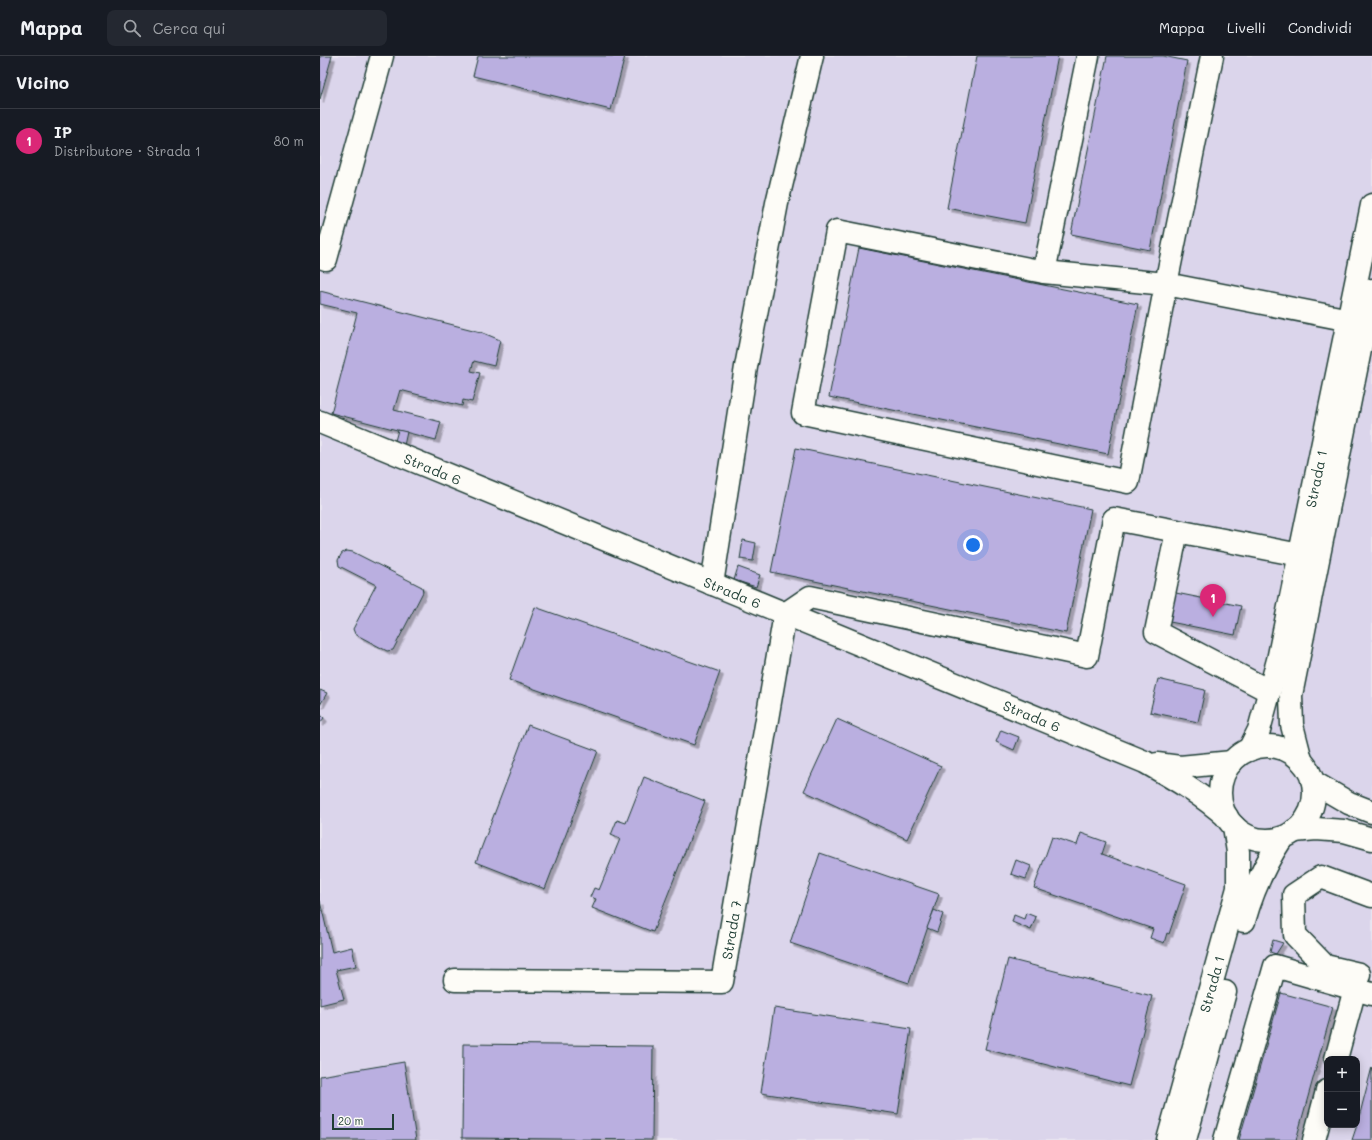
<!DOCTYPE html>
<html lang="it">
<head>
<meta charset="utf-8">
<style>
  :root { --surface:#171b24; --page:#242831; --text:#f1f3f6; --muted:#9ea1a6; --line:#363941; --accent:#db2777 }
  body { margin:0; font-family:Mali,sans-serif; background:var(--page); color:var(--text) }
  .controls { position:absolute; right:12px; bottom:12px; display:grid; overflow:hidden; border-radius:8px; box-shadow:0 2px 10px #0003 }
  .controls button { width:36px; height:36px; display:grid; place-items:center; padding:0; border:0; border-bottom:1px solid var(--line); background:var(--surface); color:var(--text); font:20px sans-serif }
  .scale { position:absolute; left:12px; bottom:10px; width:62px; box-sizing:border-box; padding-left:4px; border:2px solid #1f3d34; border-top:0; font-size:11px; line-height:14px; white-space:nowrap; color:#1f3d34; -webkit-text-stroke:3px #fdfcf7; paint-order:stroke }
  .you { position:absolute; left:653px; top:489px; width:14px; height:14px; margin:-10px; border:3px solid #fff; border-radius:50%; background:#1a73e8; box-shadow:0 0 0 6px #1a73e833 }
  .badge { display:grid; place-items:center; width:26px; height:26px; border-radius:50%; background:var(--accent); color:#fff; font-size:13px; font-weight:700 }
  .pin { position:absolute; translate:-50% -33px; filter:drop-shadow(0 1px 2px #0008) }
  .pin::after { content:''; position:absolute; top:21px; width:14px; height:12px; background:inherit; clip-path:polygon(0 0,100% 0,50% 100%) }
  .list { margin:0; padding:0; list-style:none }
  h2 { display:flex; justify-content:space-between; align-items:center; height:52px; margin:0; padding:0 16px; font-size:17px }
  h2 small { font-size:13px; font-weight:400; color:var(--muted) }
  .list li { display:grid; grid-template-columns:26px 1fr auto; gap:12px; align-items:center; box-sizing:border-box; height:64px; padding:0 16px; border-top:1px solid var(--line) }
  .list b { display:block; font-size:15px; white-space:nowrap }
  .list p { margin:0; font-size:13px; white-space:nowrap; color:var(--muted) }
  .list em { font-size:13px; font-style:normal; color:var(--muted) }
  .icon { flex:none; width:22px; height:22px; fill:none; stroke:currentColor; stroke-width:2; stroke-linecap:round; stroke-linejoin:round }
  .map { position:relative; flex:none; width:1052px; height:1084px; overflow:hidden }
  header { display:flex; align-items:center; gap:24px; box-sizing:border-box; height:56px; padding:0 20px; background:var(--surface); border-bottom:1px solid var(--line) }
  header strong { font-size:19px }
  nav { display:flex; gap:22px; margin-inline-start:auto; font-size:14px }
  .search { width:280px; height:36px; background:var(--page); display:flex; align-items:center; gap:10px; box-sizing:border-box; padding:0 14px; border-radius:8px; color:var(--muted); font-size:15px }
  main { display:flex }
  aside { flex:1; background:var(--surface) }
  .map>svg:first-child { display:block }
  .built { fill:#dbd5eb; fill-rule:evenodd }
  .building { fill:#baafe0; stroke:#1f3d34; filter:url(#shadow) }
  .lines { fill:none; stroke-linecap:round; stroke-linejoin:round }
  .minor-casing { stroke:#1f3d34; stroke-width:25 }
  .minor { stroke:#fdfcf7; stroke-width:22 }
  .labels { text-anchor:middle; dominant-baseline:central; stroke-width:3; stroke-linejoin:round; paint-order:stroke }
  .street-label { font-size:14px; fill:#1f3d34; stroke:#fdfcf7 }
</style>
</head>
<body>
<header>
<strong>Mappa</strong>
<div class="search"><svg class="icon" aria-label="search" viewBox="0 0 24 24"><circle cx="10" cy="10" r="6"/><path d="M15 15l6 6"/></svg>Cerca qui</div>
<nav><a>Mappa</a><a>Livelli</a><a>Condividi</a></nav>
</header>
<main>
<aside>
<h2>Vicino<small></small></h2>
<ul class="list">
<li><span class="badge">1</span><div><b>IP</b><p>Distributore · Strada 1</p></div><em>80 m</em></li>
</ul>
</aside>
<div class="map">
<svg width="1052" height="1084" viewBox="0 0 1052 1084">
  <defs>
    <filter id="shadow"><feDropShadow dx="3.5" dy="3.5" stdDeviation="0" flood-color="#0004"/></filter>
  </defs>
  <rect width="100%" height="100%" fill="#e9e5f0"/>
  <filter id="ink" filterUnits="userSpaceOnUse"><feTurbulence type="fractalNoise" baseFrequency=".025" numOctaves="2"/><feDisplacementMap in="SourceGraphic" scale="8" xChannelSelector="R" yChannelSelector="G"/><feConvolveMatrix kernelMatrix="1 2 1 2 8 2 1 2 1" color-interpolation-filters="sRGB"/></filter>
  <g filter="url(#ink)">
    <path class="built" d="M0,0H1052V1084H0ZM1007,1003H1037V1069H1007Z"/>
    <g class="building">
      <path d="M0,0H12L0,43Z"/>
      <path d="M158,0H305L291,54L153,20Z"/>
      <path d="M657,0H738L705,167L627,152Z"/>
      <path d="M787,0H843L867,5L830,194L751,178Z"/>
      <path d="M539,192L818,248L788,398L509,341Z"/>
      <path d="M0,235L161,276L180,284L174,310L154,305L151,315L160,317L152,346L143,344L142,350L80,334L74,354L121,366L116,384L11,357L37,257L0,248Z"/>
      <path d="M78,374L87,376L83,394L73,392Z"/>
      <path d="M476,392L771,453L746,577L451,516Z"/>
      <path d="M423,484L436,487L433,505L420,503Z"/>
      <path d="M27,495L33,496L102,531L103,536L73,594L67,595L35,578L33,573L56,529L19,510L18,504L22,497Z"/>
      <path d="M418,511L440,519L436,531L414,524Z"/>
      <path d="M851,536L921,550L915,579L845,565Z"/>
      <path d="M215,551L400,616L374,689L189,624Z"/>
      <path d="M838,623L885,634L878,666L830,656Z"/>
      <path d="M0,634L7,637L0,649Z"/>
      <path d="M0,658L4,662L0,667Z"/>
      <path d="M517,663L621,710L587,783L484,735Z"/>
      <path d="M208,669L278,695L225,833L156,806Z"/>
      <path d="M681,674L699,681L694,694L676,686Z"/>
      <path d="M324,721L385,745L333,876L272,852L276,843L270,841L274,832L279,834L300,783L291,779L297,764L306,767Z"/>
      <path d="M761,777L786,786L782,798L866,828L849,878L847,877L844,887L830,882L833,873L714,832L732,781L757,789Z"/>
      <path d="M500,797L619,838L589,927L470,887Z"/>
      <path d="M696,804L711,810L706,823L691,818Z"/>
      <path d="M0,845L12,896L32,891L36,910L16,914L24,943L0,949Z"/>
      <path d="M614,854L623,858L617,876L607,872Z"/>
      <path d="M706,857L716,861L711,874L692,866L694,859L704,863Z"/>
      <path d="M953,884L963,887L956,898L950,896Z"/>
      <path d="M688,903L832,940L809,1030L665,993Z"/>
      <path d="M961,937L1013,951L976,1084H919Z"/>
      <path d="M454,952L591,973L578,1058L441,1037Z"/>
      <path d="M143,988L333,990L332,1084L142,1082Z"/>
      <path d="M84,1006L96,1084H0V1020Z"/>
      <path d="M1052,1011V1084H1032L1037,1069Z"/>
    </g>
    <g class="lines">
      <defs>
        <g id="minor">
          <path d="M892,0L846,228L724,216L517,175L483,357L808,426L846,228L1045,267"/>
          <path d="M0,201L6,203L62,0"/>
          <path d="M724,216L768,0"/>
          <path id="s1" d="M0,366L825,706C855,723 881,738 907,761"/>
          <path d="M392,528L426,311L457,147L492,0"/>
          <path d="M949,635L836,576L857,475L980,499L988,511"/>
          <circle cx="947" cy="737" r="47"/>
          <path id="s2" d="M929,694L939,674L958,604L1052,149"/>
          <path d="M981,704L972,669L971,639L1052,234"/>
          <path d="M837,708L860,711L912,706"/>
          <path d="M993,726L1029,747L1052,756"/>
          <path d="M974,775L996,773L1024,775L1052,783"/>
          <path d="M924,865C933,833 944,809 962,782"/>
          <path id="s3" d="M135,924L402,926L465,558L490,541L767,600L794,463L857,475"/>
          <path d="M1016,1003L1039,918L1005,910L975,879L974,839L1001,821L1052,840"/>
          <path id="s4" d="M848,1084L918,832V796L914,770"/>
          <path d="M865,1084L905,936"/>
          <path d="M905,1084L955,910L1052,938"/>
          <path d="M994,1084L1007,1035"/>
        </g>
      </defs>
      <use href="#minor" class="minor-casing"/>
      <use href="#minor" class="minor"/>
    </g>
  </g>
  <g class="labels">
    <g class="street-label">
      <text stroke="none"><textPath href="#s1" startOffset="122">Strada 6</textPath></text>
      <text stroke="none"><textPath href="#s2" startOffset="280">Strada 1</textPath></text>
      <text stroke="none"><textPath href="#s1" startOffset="446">Strada 6</textPath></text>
      <text stroke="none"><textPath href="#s1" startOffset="770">Strada 6</textPath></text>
      <text stroke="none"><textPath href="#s3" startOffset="320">Strada 7</textPath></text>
      <text stroke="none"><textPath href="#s4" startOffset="162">Strada 1</textPath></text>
    </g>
  </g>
</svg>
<div class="controls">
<button>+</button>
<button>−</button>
</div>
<div class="scale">20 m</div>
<div class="you"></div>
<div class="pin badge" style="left:893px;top:561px">1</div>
</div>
</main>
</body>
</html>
